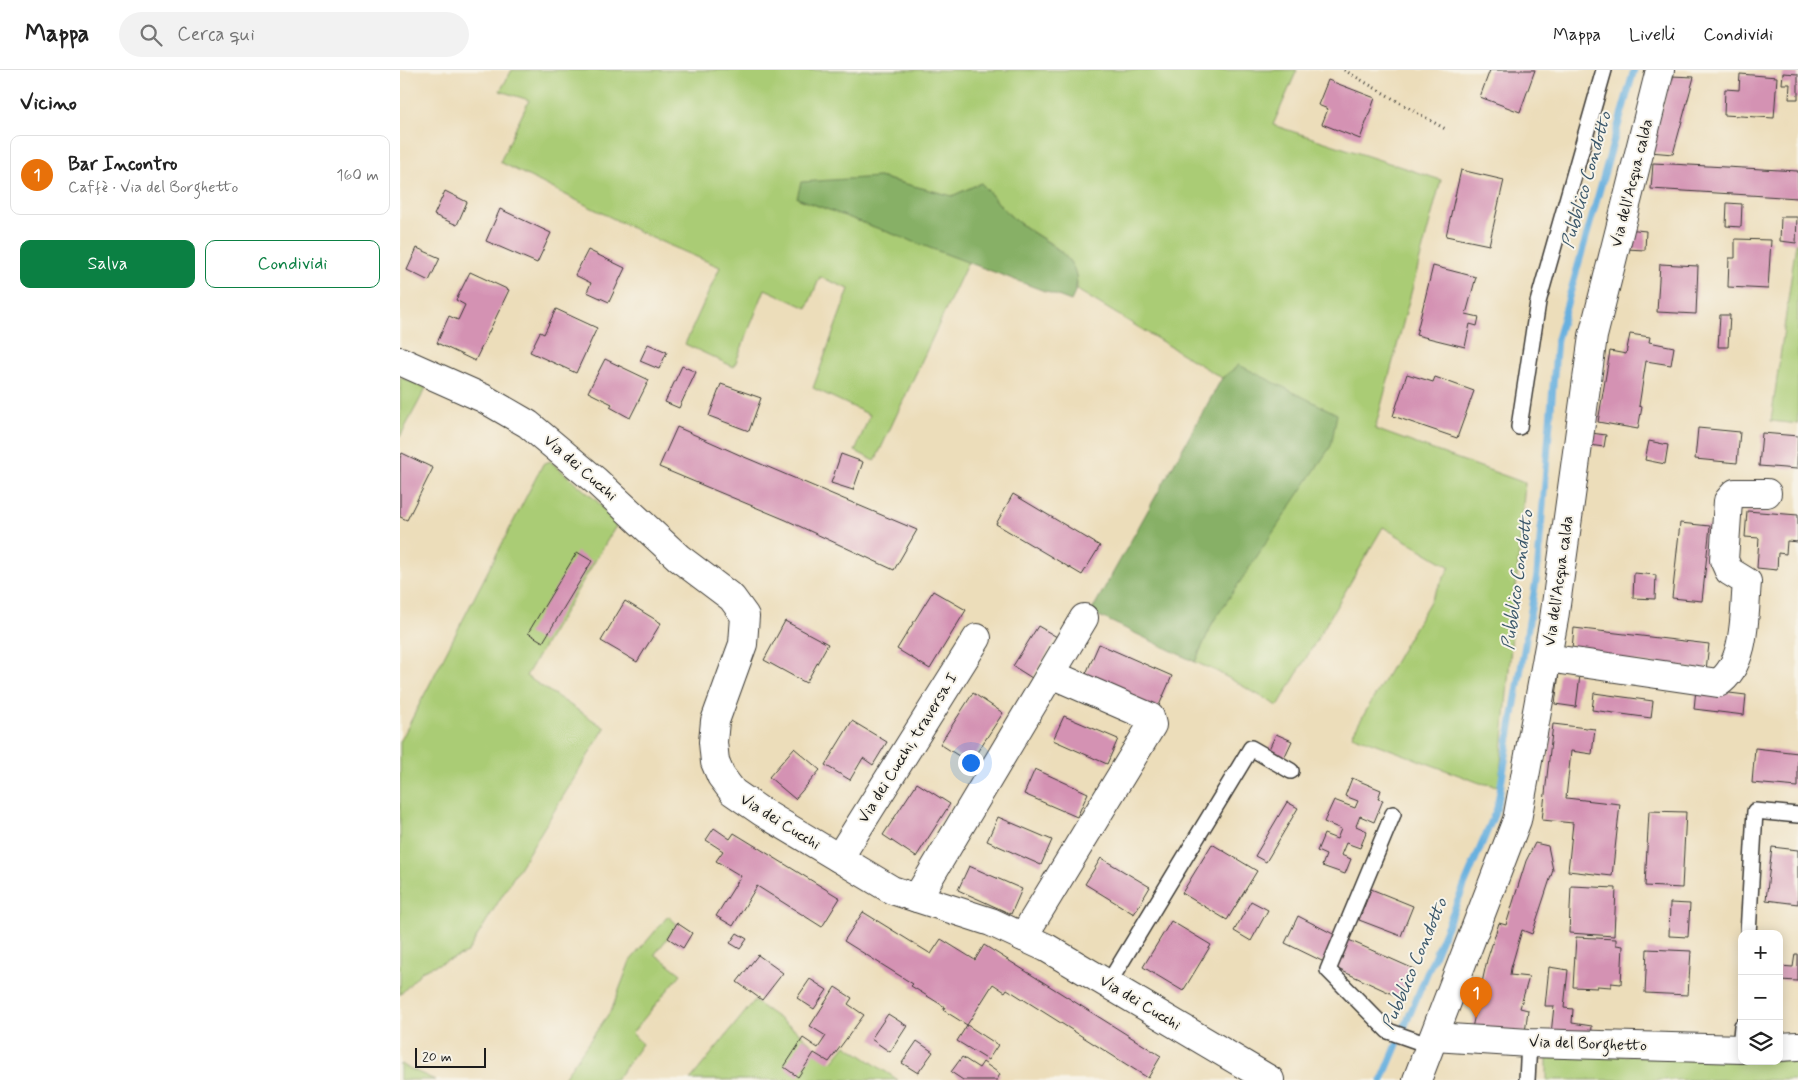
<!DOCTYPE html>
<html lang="it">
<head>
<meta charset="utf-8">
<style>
  :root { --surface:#fff; --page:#f2f2f2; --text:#222; --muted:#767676; --line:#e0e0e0; --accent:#0b8043 }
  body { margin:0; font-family:Mynerve,sans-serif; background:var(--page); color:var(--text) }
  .controls { position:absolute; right:15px; bottom:15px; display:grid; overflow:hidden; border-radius:10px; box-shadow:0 2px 12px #0003 }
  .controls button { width:45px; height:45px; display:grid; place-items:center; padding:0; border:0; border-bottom:1px solid var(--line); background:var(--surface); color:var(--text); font:25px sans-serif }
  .scale { position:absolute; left:15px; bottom:12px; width:71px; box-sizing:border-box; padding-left:5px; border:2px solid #1c1c1c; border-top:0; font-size:14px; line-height:18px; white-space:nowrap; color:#1c1c1c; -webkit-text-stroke:4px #f7f3e8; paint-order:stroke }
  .you { position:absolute; left:570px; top:692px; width:18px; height:18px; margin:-12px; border:4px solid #fff; border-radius:50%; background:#1a73e8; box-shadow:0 0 0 8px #1a73e833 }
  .badge { display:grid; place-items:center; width:32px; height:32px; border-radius:50%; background:var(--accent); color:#fff; font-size:16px; font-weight:700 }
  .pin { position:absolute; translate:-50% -41px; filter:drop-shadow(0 1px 2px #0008) }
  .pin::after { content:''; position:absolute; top:26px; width:18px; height:15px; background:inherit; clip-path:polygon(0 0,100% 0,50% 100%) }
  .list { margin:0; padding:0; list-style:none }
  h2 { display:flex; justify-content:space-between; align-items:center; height:65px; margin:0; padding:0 20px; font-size:21px }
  h2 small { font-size:16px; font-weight:400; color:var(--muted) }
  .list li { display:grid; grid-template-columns:32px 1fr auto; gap:15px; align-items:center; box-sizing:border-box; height:80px; margin:0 10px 10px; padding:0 10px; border:1px solid var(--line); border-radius:10px }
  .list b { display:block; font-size:19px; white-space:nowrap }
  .list p { margin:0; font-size:16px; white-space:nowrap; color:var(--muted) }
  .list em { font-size:16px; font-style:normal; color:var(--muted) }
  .actions { display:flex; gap:10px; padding:15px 20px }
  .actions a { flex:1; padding:11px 0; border:1px solid var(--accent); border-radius:10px; text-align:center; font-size:18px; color:var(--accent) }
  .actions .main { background:var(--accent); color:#fff }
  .icon { flex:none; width:28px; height:28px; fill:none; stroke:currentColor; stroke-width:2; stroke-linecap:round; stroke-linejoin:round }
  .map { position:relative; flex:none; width:1398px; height:1010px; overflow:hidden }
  header { display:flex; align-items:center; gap:30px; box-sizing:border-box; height:70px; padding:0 25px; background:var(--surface); border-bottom:1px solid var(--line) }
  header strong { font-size:24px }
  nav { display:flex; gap:28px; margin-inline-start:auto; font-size:18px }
  .search { width:350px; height:45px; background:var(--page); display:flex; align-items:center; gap:12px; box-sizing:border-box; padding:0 18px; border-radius:28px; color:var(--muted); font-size:19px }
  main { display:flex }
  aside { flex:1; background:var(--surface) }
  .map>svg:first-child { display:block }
  .green { fill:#aacc75; stroke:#637448 }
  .forest { fill:#87b066; stroke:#526641 }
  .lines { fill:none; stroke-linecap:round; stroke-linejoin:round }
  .stream { stroke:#68b0df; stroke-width:7 }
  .building { fill:#d492b3 }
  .lane-casing { stroke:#3b3934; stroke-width:18 }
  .street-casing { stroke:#3b3934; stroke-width:30 }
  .secondary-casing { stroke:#3b3934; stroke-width:30 }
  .path { stroke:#3b3934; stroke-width:3; stroke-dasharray:1 4; stroke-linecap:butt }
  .lane { stroke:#fff; stroke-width:15 }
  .street { stroke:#fff; stroke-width:28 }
  .secondary { stroke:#fff; stroke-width:28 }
  .labels { text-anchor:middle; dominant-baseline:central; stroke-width:4; stroke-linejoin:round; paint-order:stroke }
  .street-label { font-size:16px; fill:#1c1c1c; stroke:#f7f3e8 }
  .water-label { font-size:18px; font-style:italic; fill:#3a576a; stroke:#f7f3e8 }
</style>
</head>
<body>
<header>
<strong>Mappa</strong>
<div class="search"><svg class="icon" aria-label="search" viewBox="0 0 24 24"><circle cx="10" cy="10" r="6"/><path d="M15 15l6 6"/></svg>Cerca qui</div>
<nav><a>Mappa</a><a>Livelli</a><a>Condividi</a></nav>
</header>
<main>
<aside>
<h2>Vicino<small></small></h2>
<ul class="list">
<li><span class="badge" style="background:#e8710a">1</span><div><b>Bar Incontro</b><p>Caffè · Via del Borghetto</p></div><em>160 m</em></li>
</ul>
<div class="actions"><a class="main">Salva</a><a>Condividi</a></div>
</aside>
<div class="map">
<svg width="1398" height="1010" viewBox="0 0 1398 1010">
  <rect width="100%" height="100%" fill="#f7f3e8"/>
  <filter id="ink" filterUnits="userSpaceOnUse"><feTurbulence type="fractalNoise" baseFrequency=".02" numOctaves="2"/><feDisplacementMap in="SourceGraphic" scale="10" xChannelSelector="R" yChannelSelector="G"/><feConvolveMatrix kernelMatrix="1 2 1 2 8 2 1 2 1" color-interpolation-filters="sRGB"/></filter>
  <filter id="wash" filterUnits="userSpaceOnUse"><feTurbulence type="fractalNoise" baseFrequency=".0096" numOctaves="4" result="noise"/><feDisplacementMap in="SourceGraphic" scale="20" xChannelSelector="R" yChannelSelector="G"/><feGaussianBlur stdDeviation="1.12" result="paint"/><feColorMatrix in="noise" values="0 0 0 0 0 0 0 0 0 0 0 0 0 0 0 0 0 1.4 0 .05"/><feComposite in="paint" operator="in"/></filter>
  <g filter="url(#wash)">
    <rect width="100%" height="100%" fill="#ecddba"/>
    <g class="green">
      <path d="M112,0H897L873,55L1041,110L975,359L1125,413L1099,716L1080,713L952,665L1050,497L983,457L878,636L816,601L795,592L813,552L839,295L822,308L677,220C679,181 643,172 618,152C604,142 593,126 581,113L552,126L479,107L397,128L568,192L475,391L455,381L470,345L413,318L449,219L420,207L407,238L365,219L334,297L285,274L320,197L250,167L100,92L129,30L100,21Z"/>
      <path d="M1396,173H1398V354L1371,351Z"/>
      <path d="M0,307L26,318L0,367Z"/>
      <path d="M150,391L198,432L216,456L126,606L205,658L67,883L23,900L0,925V672L143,394Z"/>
      <path d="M268,846L278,855L255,884L281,904L232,963L242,974L216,1010H162L212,939L230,891Z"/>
      <path d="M354,931L397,961L432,992L446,975L498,1010H290Z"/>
      <path d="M1147,983L1379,991V986H1398V1010H1147Z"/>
      <path d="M0,994L35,1010H0Z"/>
    </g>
    <g class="forest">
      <path d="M479,107L552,126L581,113C593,126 604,142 618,152C644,173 693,189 671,231L397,128L401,112Z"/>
      <path d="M839,295L937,344L931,376L813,552L795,592L691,542L822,308Z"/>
    </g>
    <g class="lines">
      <path class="stream" d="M982,1010L1097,738L1137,505L1157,269L1234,0"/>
    </g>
    <g id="blocks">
      <g class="building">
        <path d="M1090,0H1135L1120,42L1080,27Z"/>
        <path d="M1383,3L1398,4V29H1389L1390,14H1382Z"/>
        <path d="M1340,4L1377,7L1374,48L1324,45L1325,19L1339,20Z"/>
        <path d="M1271,6L1294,7L1273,84L1250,82Z"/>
        <path d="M928,10L975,28L960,69L922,54L928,39L918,35Z"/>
        <path d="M1253,93L1398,101V128L1251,119Z"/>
        <path d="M1061,100L1104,110L1089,175L1046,166Z"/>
        <path d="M45,121L67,132L57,155L34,145Z"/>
        <path d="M1327,133L1342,134L1341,157L1326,156Z"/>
        <path d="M100,139L151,163L137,193L86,171Z"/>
        <path d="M1381,147H1397L1396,173L1380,171Z"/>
        <path d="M1227,159L1246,161L1245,180L1226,179Z"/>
        <path d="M1335,169L1371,170L1368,219L1328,217L1329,188H1335Z"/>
        <path d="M17,178L40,188L29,211L7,200Z"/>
        <path d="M188,180L225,198L209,232L187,222L191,213L175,205Z"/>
        <path d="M1260,194L1298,196L1296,244L1257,242Z"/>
        <path d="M1033,196L1076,207L1066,244L1079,247L1077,256L1070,254L1065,277L1016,265Z"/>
        <path d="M70,202L109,220L75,291L37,273L49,246L58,250L65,235L56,230Z"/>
        <path d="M156,239L197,258L176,303L130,282L140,262L144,264Z"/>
        <path d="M1320,245H1330L1328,277H1318Z"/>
        <path d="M1230,264L1250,267L1249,272L1274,277L1271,295L1246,291L1239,336L1242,337L1238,359L1198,352L1210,281L1226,284Z"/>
        <path d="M248,274L267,282L259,299L240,291Z"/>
        <path d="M205,289L249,310L230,348L210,337L212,334L188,322Z"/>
        <path d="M282,296L296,302L279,338L265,332Z"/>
        <path d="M1007,304L1033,312L1035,307L1074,321L1057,368L993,346Z"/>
        <path d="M321,314L361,328L349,361L309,346Z"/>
        <path d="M277,357L342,386L517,460L494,500L386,450L259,397Z"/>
        <path d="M1298,358L1340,362L1337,393L1295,389Z"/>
        <path d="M1191,363L1206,365L1204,377L1189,375Z"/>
        <path d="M1362,363L1398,366L1397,399L1359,396Z"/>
        <path d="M1249,371L1268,375L1265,394L1245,390Z"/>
        <path d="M2,383L33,398L7,450L0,447V388Z"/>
        <path d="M441,384L463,392L453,420L431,413Z"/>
        <path d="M613,424L700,476L682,505L596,454Z"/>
        <path d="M1347,441L1398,445V472L1387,471L1386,484L1378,483L1377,500L1357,498L1359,468L1345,467Z"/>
        <path d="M1280,453L1310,456L1302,531L1272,528Z"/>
        <path d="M177,482L192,491L143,572L128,563Z"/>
        <path d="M1234,503L1256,505L1255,529L1233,528Z"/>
        <path d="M533,521L566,540L530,599L497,579Z"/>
        <path d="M225,531L261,553L237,592L201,571Z"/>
        <path d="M385,551L428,574L406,613L364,590Z"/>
        <path d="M638,556L657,567L632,608L613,596Z"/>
        <path d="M1174,558L1309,574L1306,600L1202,588V582L1172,578Z"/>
        <path d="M699,574L772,606L754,647L681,615Z"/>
        <path d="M1159,603L1180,605L1176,637L1155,634Z"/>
        <path d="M1296,619L1346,625L1344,645L1294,639Z"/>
        <path d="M573,623L603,643L570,693L540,674Z"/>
        <path d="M1194,623L1253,631L1251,648L1192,640Z"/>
        <path d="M664,646L718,669L707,694L653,670Z"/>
        <path d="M452,651L487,672L473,695L463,688L450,710L425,695Z"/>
        <path d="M1153,654L1195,659L1192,684L1171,681L1166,728L1220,734L1212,806L1168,801L1173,753L1142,750Z"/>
        <path d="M876,664L892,671L879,699L863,692Z"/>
        <path d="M394,678L420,700L395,729L369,707Z"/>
        <path d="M1355,678L1398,683V717L1352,713Z"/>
        <path d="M635,699L688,723L677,747L624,724Z"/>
        <path d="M952,708L981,720L978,729L983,730L974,752L960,746L956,756L967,761L960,778L946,773L941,785L951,789L945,804L922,796L926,785L917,781L924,764L937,769L941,759L924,752L934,730L955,738L958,731L945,726Z"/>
        <path d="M517,713L550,734L516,787L483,765Z"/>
        <path d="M887,732L898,738L866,792L855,786Z"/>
        <path d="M1249,741L1286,742L1282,818L1245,816Z"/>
        <path d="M598,747L652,770L641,795L587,771Z"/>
        <path d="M314,758L330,769L334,763L440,828L422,857L357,816L333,856L316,846L341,806L316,791L323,781L306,770Z"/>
        <path d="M1135,773L1148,776L1153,800L1132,864L1122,860L1111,898L1110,905L1129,907L1120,938L1128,940L1125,963L1072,958L1087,890L1099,853L1106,855L1126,791Z"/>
        <path d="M812,774L857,801L827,850L782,823Z"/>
        <path d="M1372,777L1398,780V834L1366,830Z"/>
        <path d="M701,788L750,817L734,844L685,814Z"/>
        <path d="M569,796L622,819L611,844L558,820Z"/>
        <path d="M1171,816L1216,818L1214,866L1169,863Z"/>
        <path d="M971,819L1013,836L1001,866L959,850Z"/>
        <path d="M851,831L868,840L851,871L834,861Z"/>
        <path d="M1270,833L1290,834L1288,867L1269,866Z"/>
        <path d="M463,842L531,884L541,869L575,890L584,875L761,986L748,1008L607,919L605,922L593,914L567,955L543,940L545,937L511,916L513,914L444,871Z"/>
        <path d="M898,846L937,866L924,892L885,873Z"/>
        <path d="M771,851L811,875L783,921L743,897Z"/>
        <path d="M277,853L292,863L283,878L268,868Z"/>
        <path d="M337,863L347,869L340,879L330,873Z"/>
        <path d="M942,867L1014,899L1001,928L929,895Z"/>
        <path d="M1176,867L1216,869V875L1223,876L1221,914L1211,913V917L1197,916V918L1173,917Z"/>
        <path d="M1247,879L1291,881L1288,925L1245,923Z"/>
        <path d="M1395,884H1398V911L1379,910V896L1393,897Z"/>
        <path d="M358,885L383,903L362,930L337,912Z"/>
        <path d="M1149,897L1168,900L1164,938L1173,939L1172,953L1192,956L1191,969L1151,964L1154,936H1145Z"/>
        <path d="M410,909L427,920L414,939L397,928Z"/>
        <path d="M435,917L452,928L448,934L464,945L429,992L414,983L398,1007L384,997L403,968L418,978L426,966L410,956Z"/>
        <path d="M488,944L507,956L490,982L471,969Z"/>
        <path d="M567,955L598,975L588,990L557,971Z"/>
        <path d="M517,971L533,982L518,1003L502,993Z"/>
        <path d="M562,987L579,998L583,992L600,1004L597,1010H563L551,1002Z"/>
      </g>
    </g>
  </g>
  <g filter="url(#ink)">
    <use href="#blocks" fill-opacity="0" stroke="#3b3934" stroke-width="1"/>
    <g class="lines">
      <defs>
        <g id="lane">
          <path d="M1119,357L1138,232L1204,0"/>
          <path d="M993,744L928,900L988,961L1031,976"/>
          <path d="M1348,864L1355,741L1398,745"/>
          <path d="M708,914L851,678L891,701"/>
          <path d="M1340,979L1342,956"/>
          <path d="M1127,1010L1129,973"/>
        </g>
        <g id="street">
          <path d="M0,291L83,328L128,354L196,411L279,488L332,528L345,546L343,574L315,651L313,672L315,692L321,706L333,722L362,742L492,820L591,852L647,878L870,1010"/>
          <path d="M1147,588L1318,613C1347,594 1344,542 1347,512L1329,501L1324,490L1328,431L1335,423H1367"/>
          <path d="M439,788L577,568"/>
          <path d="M517,828L684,548"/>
          <path d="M623,867L752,655L750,647L651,604"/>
          <path d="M1034,967L1129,973L1342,979"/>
          <path d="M1379,977L1398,976"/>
        </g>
        <path id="secondary" d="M1017,1010L1117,750L1154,549L1193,266L1260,0"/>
      </defs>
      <use href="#lane" class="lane-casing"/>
      <use href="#street" class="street-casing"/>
      <use href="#secondary" class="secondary-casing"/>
      <path class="path" d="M944,0L1047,60"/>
      <use href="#lane" class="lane"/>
      <use href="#street" class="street"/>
      <use href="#secondary" class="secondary"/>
    </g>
  </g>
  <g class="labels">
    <g class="street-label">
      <text transform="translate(1232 113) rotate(-76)">Via dell'Acqua calda</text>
      <text transform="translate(180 398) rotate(41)">Via dei Cucchi</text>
      <text transform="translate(1159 511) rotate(-82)">Via dell'Acqua calda</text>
      <text transform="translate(508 678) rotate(-58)">Via dei Cucchi, traversa I</text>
      <text transform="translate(380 752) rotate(32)">Via dei Cucchi</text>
      <text transform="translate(740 933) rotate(31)">Via dei Cucchi</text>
      <text transform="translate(1188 974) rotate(2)">Via del Borghetto</text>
    </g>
    <g class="water-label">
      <text transform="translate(1187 110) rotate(-74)">Pubblico Condotto</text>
      <text transform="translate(1118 510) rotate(-82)">Pubblico Condotto</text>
      <text transform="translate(1015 894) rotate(-67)">Pubblico Condotto</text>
    </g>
  </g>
</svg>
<div class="controls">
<button>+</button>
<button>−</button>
<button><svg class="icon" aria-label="layers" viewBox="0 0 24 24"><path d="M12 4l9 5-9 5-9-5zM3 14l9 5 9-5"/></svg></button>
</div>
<div class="scale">20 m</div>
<div class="you"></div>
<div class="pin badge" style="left:1076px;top:948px;background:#e8710a">1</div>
</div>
</main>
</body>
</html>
